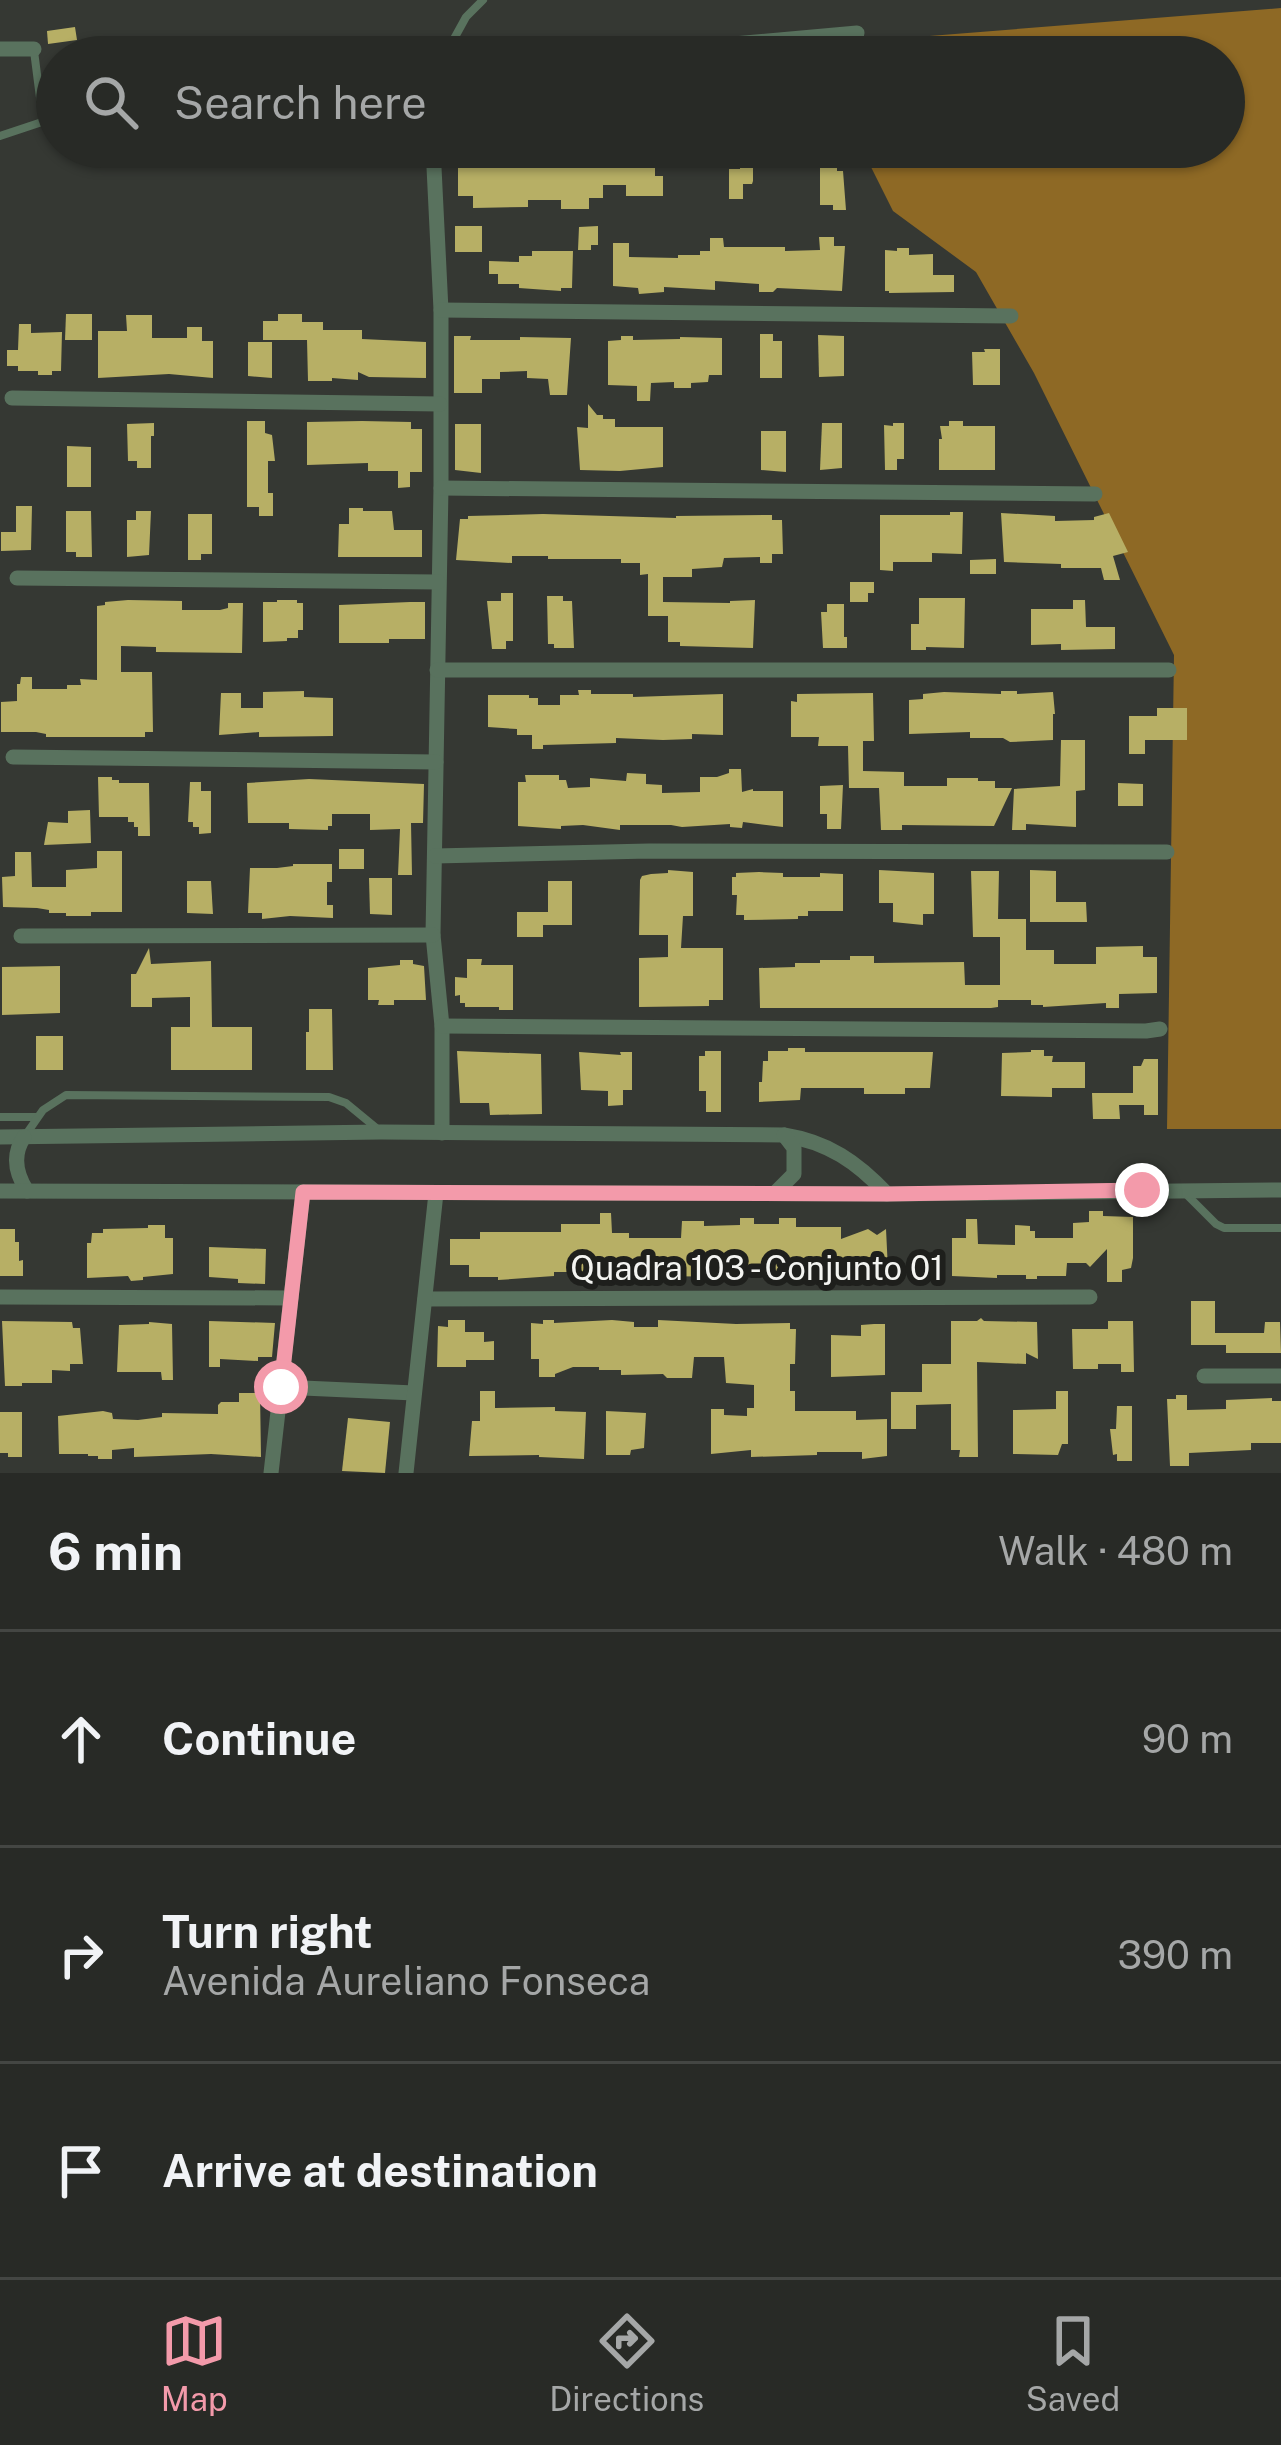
<!DOCTYPE html>
<html lang="en">
<head>
<meta charset="utf-8">
<style>
  :root { --surface:#282a26; --page:#30322e; --text:#f1f3f6; --muted:#a5a7a7; --line:#444643; --accent:#f39aaa }
  body { margin:0; font-family:"Public Sans",sans-serif; background:var(--page); color:var(--text) }
  .stop { position:absolute; width:36px; height:36px; margin:-27px; border:9px solid #f39aaa; border-radius:50%; background:#fff }
  .stop.end { background:#f39aaa; border-color:#fff; box-shadow:0 3px 12px #0008 }
  .list { margin:0; padding:0; list-style:none }
  h2 { display:flex; justify-content:space-between; align-items:center; height:156px; margin:0; padding:0 48px; font-size:51px }
  h2 small { font-size:39px; font-weight:400; color:var(--muted) }
  .list li { display:grid; grid-template-columns:78px 1fr auto; gap:36px; align-items:center; box-sizing:border-box; height:216px; padding:0 48px; border-top:3px solid var(--line) }
  .list b { display:block; font-size:45px; white-space:nowrap }
  .list p { margin:0; font-size:39px; white-space:nowrap; color:var(--muted) }
  .list em { font-size:39px; font-style:normal; color:var(--muted) }
  .icon { flex:none; width:66px; height:66px; fill:none; stroke:currentColor; stroke-width:2; stroke-linecap:round; stroke-linejoin:round }
  .map { position:relative; flex:none; width:1281px; height:1473px; overflow:hidden }
  .search { position:absolute; background:var(--surface); box-shadow:0 3px 9px #0004; left:36px; right:36px; top:36px; height:132px; display:flex; align-items:center; gap:30px; box-sizing:border-box; padding:0 42px; border-radius:66px; color:var(--muted); font-size:45px }
  .sheet { height:804px; background:var(--surface) }
  nav { display:flex; justify-content:space-around; align-items:center; box-sizing:border-box; height:168px; border-top:3px solid var(--line); background:var(--surface); font-size:33px; color:var(--muted) }
  nav a { display:grid; justify-items:center; gap:6px }
  nav .on { color:var(--accent) }
  .map>svg:first-child { display:block }
  .forest { fill:#8e6925 }
  .building { fill:#b7af65 }
  .lines { fill:none; stroke-linecap:round; stroke-linejoin:round }
  .lane { stroke:#59725e; stroke-width:8 }
  .street { stroke:#59725e; stroke-width:15 }
  .route { stroke:#f39aaa; stroke-width:15 }
  .labels { text-anchor:middle; dominant-baseline:central; stroke-width:12; stroke-linejoin:round; paint-order:stroke }
  .street-label { font-size:33px; fill:#f3f4f1; stroke:#1e1f1c }
</style>
</head>
<body>
<div class="map">
<svg width="1281" height="1473" viewBox="0 0 1281 1473">
  <rect width="100%" height="100%" fill="#353833"/>
  <path class="forest" d="M1281,8V1129H1167L1174,655L1034,373L976,272L893,211L861,147H1224V57H874L879,40Z"/>
  <g class="building">
    <path d="M75,27L77,40L48,44L47,31Z"/>
    <path d="M314,44L317,57H277V53Z"/>
    <path d="M541,157L579,160V158H591V163H602V168H655V176H663V196H626V185H603V198H589V209H561V200H528V207L473,208V196H458V159L505,161V158Z"/>
    <path d="M820,158H833V166H837V171H843L846,210H833V205H820Z"/>
    <path d="M753,161V181L752,184H743V199H729V169H740V162Z"/>
    <rect x="455" y="226" width="27" height="26"/>
    <path d="M598,226V245H591V250H578L579,227Z"/>
    <path d="M819,237H834V246H845L842,291L777,288L773,292H759V284L715,281V290L664,287V292L639,294L638,288L613,286V243H629V257L678,258V255H700V251H710V238H723L724,247H785V251L820,250Z"/>
    <path d="M897,248H909V255L933,254V275H954V292L889,293V291H885V250L897,251Z"/>
    <path d="M532,251H573L572,288H561V291L519,288V284H498V274H489V261L519,262V256H532Z"/>
    <path d="M66,314H92V340H65Z"/>
    <path d="M278,314H302V322H323V330H362V339L426,342V378L369,377L358,372V380L332,378V381H308L307,340H263V321H278Z"/>
    <path d="M126,315H152V338H187V327H202V341H213V378L169,374L98,378V331H127Z"/>
    <path d="M19,324H31V333L62,332L61,371H52V375H38V371H18V366H7V350H18Z"/>
    <path d="M760,334H773V341H782V378H760Z"/>
    <path d="M818,335L844,336V376L819,377Z"/>
    <path d="M454,336H471L470,340H520V337L571,338L567,395H550L548,379L527,378V371L500,372V379H482V393H454Z"/>
    <path d="M621,336H633V340L680,339V337L722,338V375H709L708,382L691,383V388H674V382L651,383L650,401H637V386L608,385V341L621,340Z"/>
    <path d="M248,342H272V378L248,376Z"/>
    <path d="M984,349H1000V385H973L972,352H985Z"/>
    <path d="M588,404L597,415H603V419H615V427H663V467L620,471L580,470L577,427L588,428Z"/>
    <path d="M247,421H265V433L272,435L275,461H268V493H273V516H259V507H247Z"/>
    <path d="M362,421L411,422V429H422V472H410V487L398,488V471H368V463L307,465V422Z"/>
    <path d="M949,421H963V426H995V470H939V439H942L940,426H949Z"/>
    <path d="M154,423V436H151V468H137V461H128L127,424Z"/>
    <path d="M822,423H842V468L820,470Z"/>
    <path d="M893,423H904V459H897V470H885L884,425L893,426Z"/>
    <path d="M455,424H481V473L455,470Z"/>
    <path d="M761,431H786V472L761,470Z"/>
    <path d="M67,446L91,447V487H67Z"/>
    <path d="M16,506H32L31,550L1,551V532H16Z"/>
    <path d="M349,508H363V511H392L394,530H422V557H338L339,524H349Z"/>
    <path d="M66,511H91L92,557H76V552H66Z"/>
    <path d="M136,511H151L149,555L127,557V520H136Z"/>
    <path d="M950,512H963L962,554L932,553V562H893V571L880,570V515H950Z"/>
    <path d="M1001,513L1055,516V521L1094,520V517L1109,513L1128,552L1113,556L1120,580H1104L1101,568H1061V564L1004,562Z"/>
    <path d="M188,514H212V554H201V560H188Z"/>
    <path d="M543,514L676,518V516L772,515V520H782L783,554H772V563H760V557L724,558L722,567L692,569V577H663V602L730,603V601L755,600L753,648L680,646V642H668V616H648V574L640,575V563H621V559H548V556H512V563L456,560L460,519H468V516Z"/>
    <path d="M996,559V574H970V560Z"/>
    <path d="M850,582H874V593H868V602H850Z"/>
    <path d="M501,593H513V641H506V649H492L487,601H501Z"/>
    <path d="M547,596H563V601H572L574,648H554V644H548Z"/>
    <path d="M919,598H965L964,648L926,647V650H911V624H919Z"/>
    <path d="M128,600L182,601V610H220L228,608V603H243L242,653L156,652V647L121,646V672H152L153,732H145V737H46V734L36,732H1V702L17,701V684H20L21,677H32V689H67V685H81L80,679L97,680V606L105,605V602Z"/>
    <path d="M277,600H297V603H303V630H298V638H287V641L263,642V602H277Z"/>
    <path d="M1073,600H1085L1086,627H1115V649L1061,650V644L1031,645V609H1073Z"/>
    <path d="M410,602H425V639H389V643H339V605Z"/>
    <path d="M827,604H844V637H847V648H823L821,612H827Z"/>
    <path d="M578,690H591V694H633V697L723,694V735L692,734V739L663,740L616,738V743L543,745V749H532V735H517V729L488,727V695H529V698H538V705H560V695H579Z"/>
    <path d="M304,691V697L333,698V736L259,737V732L219,735L221,693H241V708H263V692Z"/>
    <path d="M1001,691H1017V694L1053,692L1055,714H1053V740L1010,742L1003,738H970V732L909,734V700L923,699V694L944,692L1001,694Z"/>
    <path d="M873,693L874,741H863V771L904,772V786H947V778H978V781H995V788H1012L994,826L902,825V830H881L879,788H849L848,746H818L819,737H791V701L797,702V694Z"/>
    <path d="M1157,708H1187V740H1145V754H1129V716H1157Z"/>
    <path d="M1061,740H1085V790L1076,791V827L1026,824V830H1012L1014,789L1060,786Z"/>
    <path d="M729,769H741L742,792L753,789V791H783V827L743,822L742,828L730,827V824L682,827L671,825H620V830L583,825L561,826V829L518,826V782H526L525,775H559V780H566L568,788L590,787V778L626,781L627,773L646,774V784L662,785V793L700,792V777H717L729,773Z"/>
    <path d="M98,777H112V780H119V783H149L150,836H138V827H134V822H128V817H99Z"/>
    <path d="M309,779L424,784L423,823H411L412,875H398L400,829L370,830V814H332V826H328V830L289,829V823H248L247,783Z"/>
    <path d="M190,782H201V791H211V833L199,834V827H193V822H188Z"/>
    <path d="M1118,783L1143,784V806H1118Z"/>
    <path d="M843,785L841,829H827V814H820V786Z"/>
    <path d="M90,810L91,843L44,845L48,822L68,823V811Z"/>
    <rect x="339" y="849" width="25" height="20"/>
    <path d="M97,851H122V912H91V916H66V913H49V910L37,908L3,907L2,877L15,876V852H31L32,887H66V870L97,868Z"/>
    <path d="M293,864H332V882H327V905H333V918L290,916L262,919V913H248L250,868H277L293,866Z"/>
    <path d="M668,870L693,872V916H683L681,948H723V1000H709V1006L639,1007V958L668,957V935H639L640,880L642,876L651,874L668,873Z"/>
    <path d="M879,870L934,873V914H923V925L893,922V903H879Z"/>
    <path d="M1030,870L1056,871V902H1086L1087,922H1030Z"/>
    <path d="M971,871H999L998,919H1026V950H1054V964H1096V947L1143,946V957H1157V993L1119,994V1008H1106V1003L1043,1007V1005H1031V1000H998V1007L991,1008H760L759,968L795,967V963H820V960H850V956H874V963L964,962L965,985H1000V937H973Z"/>
    <path d="M759,872L783,873V877H820V873L843,874V911H808V916H798V919L744,920V915H736L737,895H732V877H736V873Z"/>
    <path d="M369,878H392V915L370,914Z"/>
    <path d="M187,881H211L213,914L187,913Z"/>
    <path d="M548,881H572V925H543V937H517V912H548Z"/>
    <path d="M149,948L151,964L211,961L212,1027H252V1070H171V1027H190V997L152,998V1007H131V974H136Z"/>
    <path d="M467,959H482L481,965H513V1010H499V1007H465V1003H460V995L455,996V977L467,978Z"/>
    <path d="M400,960H413V964L424,966L426,1000H394V1005H378L379,1000H368V968L400,965Z"/>
    <path d="M60,966V1013L2,1015V967Z"/>
    <path d="M309,1009H332L333,1070H306V1032H309Z"/>
    <rect x="36" y="1036" width="27" height="34"/>
    <path d="M788,1048H805V1052H933L930,1088H905V1094H864V1088H801L800,1100L759,1102V1082H762L763,1061H768V1051H788Z"/>
    <path d="M1031,1050H1044V1056H1053L1052,1062H1085V1088H1052V1097L1001,1096L1002,1053L1031,1052Z"/>
    <path d="M457,1051L541,1054L542,1114L490,1115L489,1103H460Z"/>
    <path d="M705,1051H721V1112H706V1091H699V1056H705Z"/>
    <path d="M579,1052L621,1055L620,1052H632V1090H623V1105L608,1106V1091L581,1090Z"/>
    <path d="M1144,1059H1158V1115H1144V1105H1119L1120,1119H1093L1092,1093H1133V1066H1141Z"/>
    <path d="M1089,1211H1103V1216L1133,1217V1258L1131,1268L1122,1270V1282H1107V1249L1090,1267L1086,1263H1067L1066,1276H1037V1279H1026V1275H997V1278L952,1276V1238H966V1219H977L978,1244L1015,1245V1225L1030,1226V1231H1035V1238H1073V1223L1089,1222Z"/>
    <path d="M600,1213H611L612,1233H629V1238H681L682,1221H704V1226L740,1225V1218H754V1224H779V1218H796V1227H841V1239L868,1229L877,1235L886,1229L888,1270L886,1274H875V1276H857V1278L783,1276V1273H756V1277L645,1276V1280H634L589,1279V1272H554V1276L498,1280V1277H469V1265H450V1239H480V1232H561V1224H600Z"/>
    <path d="M148,1225H165V1238H173V1274L143,1277V1280L131,1281L128,1276L87,1278V1243H91L92,1233H103V1229L148,1228Z"/>
    <path d="M0,1229H15V1242H19V1261L23,1260V1276H0Z"/>
    <path d="M209,1247L266,1249L265,1284L238,1283V1279L209,1277Z"/>
    <path d="M1191,1301H1215V1333H1264L1265,1322H1280L1281,1353H1226V1345H1191Z"/>
    <path d="M981,1318L984,1321L1037,1322L1038,1359L1026,1353V1364L977,1362L978,1457H959L960,1450H951V1404L916,1405V1429H891V1392H922V1364H951V1321H977Z"/>
    <path d="M448,1320H465V1332H484V1342L494,1341V1360H466V1367H437L438,1326L448,1327Z"/>
    <path d="M543,1320H554V1323L612,1320L634,1322V1327H658V1320L736,1324L790,1323V1329H796L795,1364H790V1391H795V1411H856V1420L887,1419V1456L862,1459V1452H817V1455L751,1457V1450L711,1454V1409H724V1415L747,1416V1408H754V1385L726,1383L724,1357H694L692,1378H667L663,1374L621,1375V1370H599V1367H573L555,1374V1377H539V1359H531V1323L543,1324Z"/>
    <path d="M2,1321L72,1322L73,1328H80L83,1364H70V1371L52,1370V1383H22V1386H5Z"/>
    <path d="M209,1321L275,1323L272,1357H258V1361L220,1359V1367H209Z"/>
    <path d="M1108,1321H1133L1134,1372H1121V1364H1098V1369H1073L1072,1329H1108Z"/>
    <path d="M149,1322L172,1324L173,1380H162L161,1372H117L119,1325L149,1324Z"/>
    <path d="M874,1324H885V1375L831,1377V1335L861,1336V1325Z"/>
    <path d="M480,1391H495V1408L555,1407V1411L586,1412L584,1459L539,1457V1455L469,1456L472,1421H480Z"/>
    <path d="M1056,1391H1068V1444H1062L1058,1455L1013,1454V1410L1056,1409Z"/>
    <path d="M239,1393H260L261,1457L211,1454L134,1457V1448L112,1450V1459H98V1456H88V1454H59L58,1416L103,1411L112,1413L113,1419L138,1420L162,1417V1413L218,1414V1405L221,1402H239Z"/>
    <path d="M1176,1395H1187V1410L1226,1409V1400L1272,1398V1401H1281V1443H1251V1450L1189,1453V1466H1170L1167,1399H1176Z"/>
    <path d="M1117,1406H1132V1461H1117V1454L1113,1455L1110,1429H1116Z"/>
    <path d="M606,1411L646,1413L644,1448L631,1450L630,1455H606Z"/>
    <path d="M0,1412H22V1457H8V1453H0Z"/>
    <path d="M348,1418L390,1422L385,1473L342,1471Z"/>
  </g>
  <g class="lines">
    <g class="lane">
      <path d="M34,51L43,121"/>
      <path d="M444,57L466,17L483,0"/>
      <path d="M0,136L57,117"/>
      <path d="M0,1117H37"/>
      <path d="M27,1133L43,1110L66,1095L329,1097L346,1103L380,1131"/>
      <path d="M1187,1195L1216,1224L1224,1228H1281"/>
    </g>
    <g class="street">
      <path d="M0,49H34"/>
      <path d="M588,57L857,33"/>
      <path d="M433,147L441,310V488L433,935L442,1026V1133"/>
      <path d="M441,310L1011,316"/>
      <path d="M12,398L440,404"/>
      <path d="M441,488L1095,494"/>
      <path d="M17,578L438,582"/>
      <path d="M437,670H1169"/>
      <path d="M13,757L436,762"/>
      <path d="M435,856L649,851L1167,852"/>
      <path d="M21,936L433,935"/>
      <path d="M442,1026L1146,1031L1160,1029"/>
      <path d="M0,1137L381,1132L784,1135C828,1142 857,1162 887,1194"/>
      <path d="M24,1137C12,1155 16,1174 27,1191"/>
      <path d="M0,1191L887,1194L1281,1190"/>
      <path d="M775,1193L794,1174V1148L784,1135"/>
      <path d="M0,1297L291,1298"/>
      <path d="M425,1299L1090,1297"/>
      <path d="M1204,1376H1281"/>
      <path d="M281,1387L414,1393"/>
      <path d="M271,1473L303,1192"/>
      <path d="M406,1473L436,1193"/>
    </g>
  </g>
  <g class="lines">
    <path class="route" d="M281,1387L303,1192L887,1194L1142,1190"/>
  </g>
  <g class="labels">
    <g class="street-label">
      <text x="757" y="1268">Quadra 103 - Conjunto 01</text>
    </g>
  </g>
</svg>
<div class="stop" style="left:281px;top:1387px"></div>
<div class="stop end" style="left:1142px;top:1190px"></div>
<div class="search"><svg class="icon" aria-label="search" viewBox="0 0 24 24"><circle cx="10" cy="10" r="6"/><path d="M15 15l6 6"/></svg>Search here</div>
</div>
<section class="sheet">
<h2>6 min<small>Walk · 480 m</small></h2>
<ul class="list">
<li><svg class="icon" aria-label="ahead" viewBox="0 0 24 24"><path d="M12 20V5M6 11l6-6 6 6"/></svg><div><b>Continue</b></div><em>90 m</em></li>
<li><svg class="icon" aria-label="right" viewBox="0 0 24 24"><path d="M7 20v-9h11M14 6l5 5-5 5"/></svg><div><b>Turn right</b><p>Avenida Aureliano Fonseca</p></div><em>390 m</em></li>
<li><svg class="icon" aria-label="arrive" viewBox="0 0 24 24"><path d="M6 21V4h12l-3 4 3 4H6"/></svg><div><b>Arrive at destination</b></div></li>
</ul>
</section>
<nav>
<a class="on"><svg class="icon" aria-label="map" viewBox="0 0 24 24"><path d="M3 6l6-2 6 2 6-2v14l-6 2-6-2-6 2zM9 4v14M15 6v14"/></svg>Map</a>
<a><svg class="icon" aria-label="directions" viewBox="0 0 24 24"><path d="M12 3l9 9-9 9-9-9zM9 14v-3h6M13 9l2 2-2 2"/></svg>Directions</a>
<a><svg class="icon" aria-label="saved" viewBox="0 0 24 24"><path d="M7 4h10v16l-5-4-5 4z"/></svg>Saved</a>
</nav>
</body>
</html>
